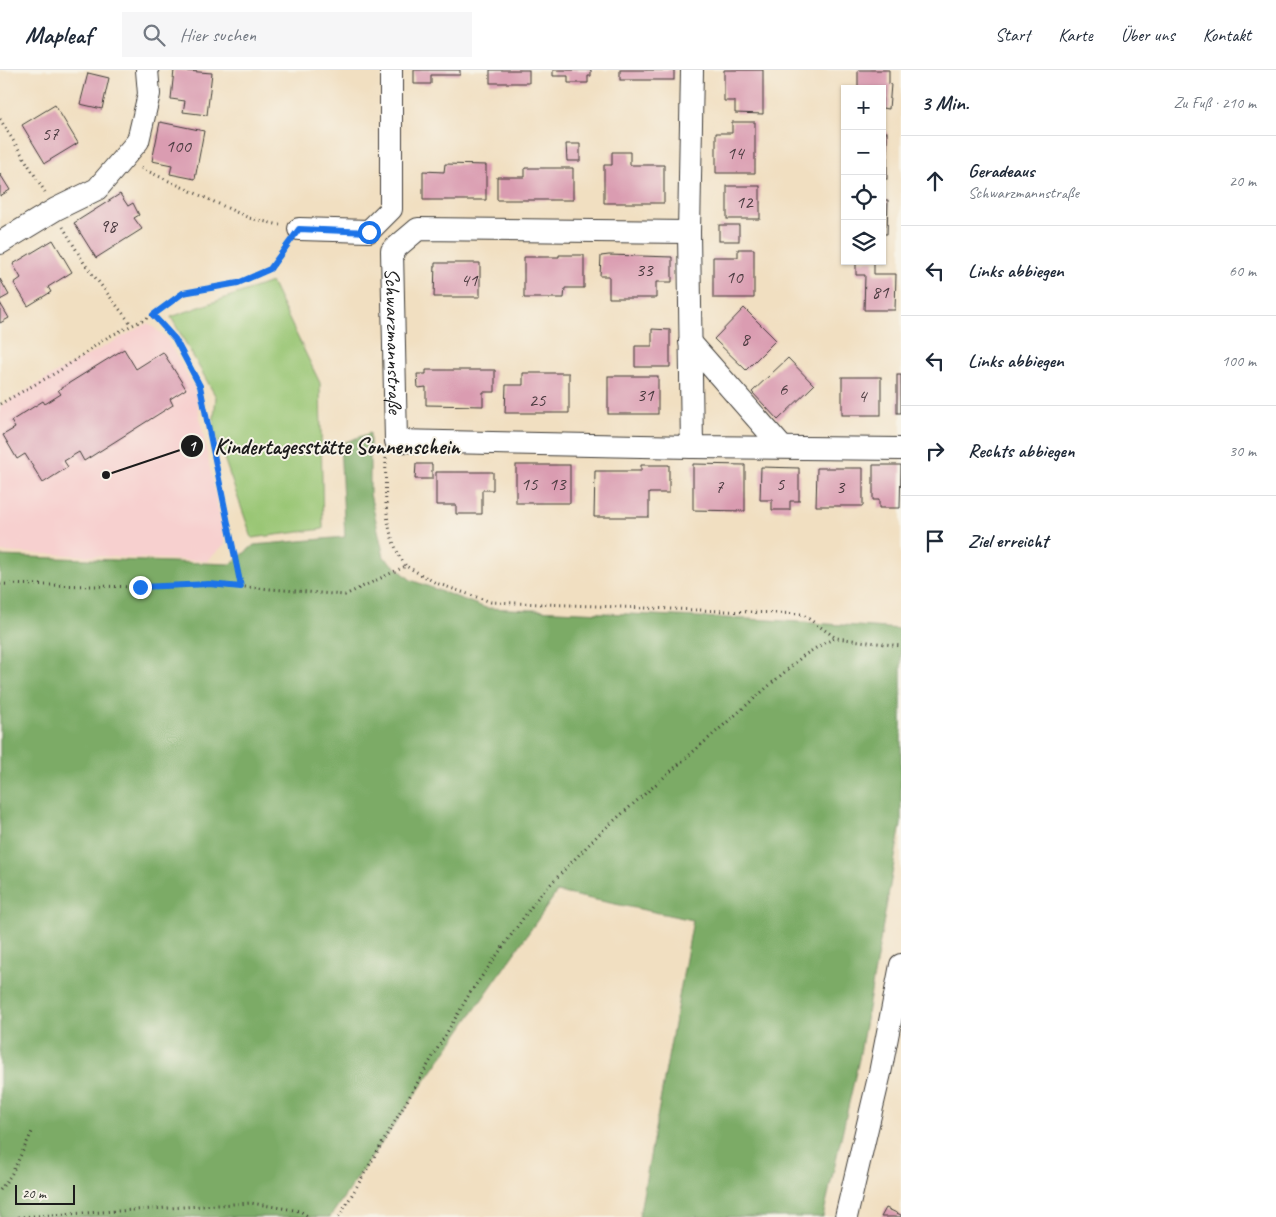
<!DOCTYPE html>
<html lang="de">
<head>
<meta charset="utf-8">
<style>
  :root { --surface:#fff; --page:#f6f6f7; --text:#1f2937; --muted:#747a83; --line:#e0e1e3 }
  body { margin:0; font-family:Caveat,sans-serif; background:var(--page); color:var(--text) }
  .controls { position:absolute; right:15px; top:15px; display:grid; overflow:hidden; border-radius:0px; box-shadow:0 1px 4px #0004 }
  .controls button { width:45px; height:45px; display:grid; place-items:center; padding:0; border:0; border-bottom:1px solid var(--line); background:var(--surface); color:var(--text); font:25px sans-serif }
  .scale { position:absolute; left:15px; bottom:12px; width:60px; box-sizing:border-box; padding-left:5px; border:2px solid #1c1c1c; border-top:0; font-size:14px; line-height:18px; white-space:nowrap; color:#1c1c1c; -webkit-text-stroke:4px #f7f3e8; paint-order:stroke }
  .stop { position:absolute; width:15px; height:15px; margin:-11px; border:4px solid #1a73e8; border-radius:50%; background:#fff }
  .stop.end { background:#1a73e8; border-color:#fff; box-shadow:0 1px 5px #0008 }
  .list { margin:0; padding:0; list-style:none }
  h2 { display:flex; justify-content:space-between; align-items:center; height:65px; margin:0; padding:0 20px; font-size:21px }
  h2 small { font-size:16px; font-weight:400; color:var(--muted) }
  .list li { display:grid; grid-template-columns:32px 1fr auto; gap:15px; align-items:center; box-sizing:border-box; height:90px; padding:0 20px; border-top:1px solid var(--line) }
  .list b { display:block; font-size:19px; white-space:nowrap }
  .list p { margin:0; font-size:16px; white-space:nowrap; color:var(--muted) }
  .list em { font-size:16px; font-style:normal; color:var(--muted) }
  .icon { flex:none; width:28px; height:28px; fill:none; stroke:currentColor; stroke-width:2; stroke-linecap:round; stroke-linejoin:round }
  .map { position:relative; flex:none; width:901px; height:1147px; overflow:hidden }
  header { display:flex; align-items:center; gap:30px; box-sizing:border-box; height:70px; padding:0 25px; background:var(--surface); border-bottom:1px solid var(--line) }
  header strong { font-size:24px }
  nav { display:flex; gap:28px; margin-inline-start:auto; font-size:18px }
  .search { width:350px; height:45px; background:var(--page); display:flex; align-items:center; gap:12px; box-sizing:border-box; padding:0 18px; border-radius:0px; color:var(--muted); font-size:19px }
  main { display:flex }
  aside { flex:1; background:var(--surface) }
  .map>svg:first-child { display:block }
  .built { fill:#f7d0cf }
  .green { fill:#9ac674; stroke:#5b7148 }
  .forest { fill:#7bab66; stroke:#4c6441 }
  .building { fill:#da9cb1 }
  .lines { fill:none; stroke-linecap:round; stroke-linejoin:round }
  .street-casing { stroke:#3c3935; stroke-width:24 }
  .path { stroke:#3c3935; stroke-width:3; stroke-dasharray:1 4; stroke-linecap:butt }
  .street { stroke:#fff; stroke-width:22 }
  .route { stroke:#1a73e8; stroke-width:6 }
  .labels { text-anchor:middle; dominant-baseline:central; stroke-width:4; stroke-linejoin:round; paint-order:stroke }
  .number-label { font-size:19px; fill:#4c3c41 }
  .street-label { font-size:21px; fill:#1c1c1c; stroke:#f7f3e8 }
  .leader { fill:none; stroke:#1c1c1c; stroke-width:2 }
  .callout-dot { fill:#1c1c1c; stroke:#f7f3e8; stroke-width:2 }
  .mark-label { font-size:15px; text-anchor:middle; font-weight:bold; fill:#fff }
  .callout-label { font-size:22px; text-anchor:middle; font-weight:bold; fill:#1c1c1c; stroke:#f7f3e8; stroke-width:4; stroke-linejoin:round; paint-order:stroke }
</style>
</head>
<body>
<header>
<strong>Mapleaf</strong>
<div class="search"><svg class="icon" aria-label="search" viewBox="0 0 24 24"><circle cx="10" cy="10" r="6"/><path d="M15 15l6 6"/></svg>Hier suchen</div>
<nav><a>Start</a><a>Karte</a><a>Über uns</a><a>Kontakt</a></nav>
</header>
<main>
<div class="map">
<svg width="901" height="1147" viewBox="0 0 901 1147">
  <rect width="100%" height="100%" fill="#f7f3e8"/>
  <filter id="ink" filterUnits="userSpaceOnUse"><feTurbulence type="fractalNoise" baseFrequency=".02" numOctaves="2"/><feDisplacementMap in="SourceGraphic" scale="10" xChannelSelector="R" yChannelSelector="G"/><feConvolveMatrix kernelMatrix="1 2 1 2 8 2 1 2 1" color-interpolation-filters="sRGB"/></filter>
  <filter id="wash" filterUnits="userSpaceOnUse"><feTurbulence type="fractalNoise" baseFrequency=".0096" numOctaves="4" result="noise"/><feDisplacementMap in="SourceGraphic" scale="20" xChannelSelector="R" yChannelSelector="G"/><feGaussianBlur stdDeviation="1.12" result="paint"/><feColorMatrix in="noise" values="0 0 0 0 0 0 0 0 0 0 0 0 0 0 0 0 0 1.4 0 .05"/><feComposite in="paint" operator="in"/></filter>
  <g filter="url(#wash)">
    <rect width="100%" height="100%" fill="#f1dfc1"/>
    <path class="built" d="M148,253L166,267L194,317L225,474L207,491L0,482V336L59,301Z"/>
    <path class="green" d="M271,212L320,313L323,459L252,468L213,357L216,327L171,247Z"/>
    <path class="forest" d="M370,363V424L384,487L411,510L486,538L769,550L901,559V754L859,989L823,1147H639L693,850L557,822L330,1147H0V486L231,494L254,475L345,467L340,374Z"/>
    <g id="blocks">
      <g class="building">
        <path d="M174,0L212,3L207,45L183,42L185,31L171,29Z"/>
        <path d="M414,0H460V5H431V14H414Z"/>
        <rect x="490" y="0" width="39" height="13"/>
        <path d="M553,0H591V6H588V13H568V6H553Z"/>
        <rect x="620" y="0" width="54" height="10"/>
        <path d="M724,0H763V44L735,43V31H724Z"/>
        <path d="M858,0H889V14H891L889,39L882,38V19H858Z"/>
        <path d="M88,3L109,8L102,39L80,34Z"/>
        <path d="M55,35L78,73L45,93L22,55Z"/>
        <path d="M160,52L204,61L195,109L170,104L172,95L152,91Z"/>
        <path d="M732,52H755V103H716V63H732Z"/>
        <rect x="882" y="62" width="5" height="47"/>
        <path d="M566,74H580V91H567Z"/>
        <path d="M612,82H630V95H664V133H604V95H612Z"/>
        <path d="M445,94L486,95V130H423V101L444,102Z"/>
        <path d="M525,98H573V130H497V107H525Z"/>
        <path d="M0,104L10,120L0,126Z"/>
        <rect x="727" y="116" width="33" height="33"/>
        <path d="M120,124L128,136L133,133L139,145L134,148L142,159L96,188L74,153Z"/>
        <path d="M882,130H888L887,164H882Z"/>
        <rect x="719" y="155" width="20" height="16"/>
        <path d="M53,170L72,202L48,217L51,222L28,236L14,213L21,208L13,194Z"/>
        <path d="M738,179H754V228H713V187H738Z"/>
        <path d="M559,185H584V218H565L564,228H524V187H559Z"/>
        <path d="M609,185L672,187V212H656V228H609V206H600L601,186Z"/>
        <path d="M856,191H874V204H896L895,240H864L865,205H856Z"/>
        <path d="M435,193H480V227H434Z"/>
        <path d="M0,209L9,225L0,230Z"/>
        <path d="M0,233L9,248L0,253Z"/>
        <path d="M744,238L776,270L746,300L714,269Z"/>
        <path d="M652,259L670,260V297H635V276H652Z"/>
        <path d="M124,279L136,299L163,282L186,319L170,329L173,335L84,391L79,382L64,391L68,397L43,413L25,384L17,389L3,365L15,358L11,351L43,331L45,334L61,324L58,320Z"/>
        <path d="M788,288L814,315L778,350L752,322Z"/>
        <path d="M426,300H495V322H483V336L426,335V317L418,318L417,304H426Z"/>
        <path d="M523,303H569V343H505L506,315H523Z"/>
        <rect x="897" y="305" width="4" height="38"/>
        <rect x="608" y="306" width="50" height="38"/>
        <rect x="842" y="307" width="39" height="38"/>
        <path d="M416,394H432V409H415Z"/>
        <path d="M693,394L745,395V441L693,440Z"/>
        <rect x="516" y="395" width="54" height="38"/>
        <path d="M641,395H669V423H649V447H594L595,401H641Z"/>
        <path d="M873,395H901L900,438H879V430H873Z"/>
        <path d="M761,397L799,398V431H790V440H772V430H760Z"/>
        <path d="M817,398H863V436H816Z"/>
        <path d="M436,402H493V420H482V444H456V435H436Z"/>
        <path d="M886,1138L901,1145V1147H881Z"/>
      </g>
    </g>
  </g>
  <g filter="url(#ink)">
    <use href="#blocks" fill-opacity="0" stroke="#3c3935" stroke-width="1"/>
    <g class="lines">
      <defs>
        <g id="street">
          <path d="M692,0L689,162L692,377L901,379"/>
          <path d="M299,159L369,161L391,139V0"/>
          <path id="s1" d="M689,162L418,159L392,181L396,371L692,377"/>
          <path d="M0,173L56,139L97,119L138,71L149,24L147,0"/>
          <path d="M690,272L782,377"/>
          <path d="M846,1147L880,1003L901,895"/>
        </g>
      </defs>
      <use href="#street" class="street-casing"/>
      <g class="path">
        <path d="M0,49L45,122"/>
        <path d="M141,98L249,148L280,155"/>
        <path d="M63,157L84,193L131,254"/>
        <path d="M0,334L59,301L108,267L153,245"/>
        <path d="M386,388C385,425 383,465 406,496"/>
        <path d="M0,514L140,517L209,514L345,525L406,496L436,513L491,532L802,544L836,568"/>
        <path d="M241,517L200,316L175,269L153,245L183,223L239,213L271,199L287,175"/>
        <path d="M0,1120L11,1105L32,1062"/>
        <path d="M18,1147L251,1133L300,1141L309,1147"/>
        <path d="M339,1147L470,923L539,826L600,763L803,586L824,573L836,568L901,576"/>
      </g>
      <use href="#street" class="street"/>
    </g>
  </g>
  <g class="lines" filter="url(#ink)">
    <path class="route" d="M140,517L209,514L241,517L200,316L175,269L153,245L183,223L238,213L270,199L299,159L369,162"/>
  </g>
  <g class="labels">
    <g class="number-label">
      <text x="50" y="64">57</text>
      <text x="178" y="76">100</text>
      <text x="735" y="83">14</text>
      <text x="744" y="132">12</text>
      <text x="108" y="156">98</text>
      <text x="644" y="200">33</text>
      <text x="734" y="207">10</text>
      <text x="469" y="210">41</text>
      <text x="880" y="222">81</text>
      <text x="745" y="269">8</text>
      <text x="783" y="319">6</text>
      <text x="645" y="325">31</text>
      <text x="862" y="326">4</text>
      <text x="537" y="330">25</text>
      <text x="529" y="414">15</text>
      <text x="557" y="414">13</text>
      <text x="780" y="414">5</text>
      <text x="719" y="417">7</text>
      <text x="840" y="417">3</text>
    </g>
    <g class="street-label">
      <text stroke="none"><textPath href="#s1" startOffset="395">Schwarzmannstraße</textPath></text>
    </g>
  </g>
  <path class="leader" d="M106 405L192 376"/>
  <g class="callout-dot">
    <circle cx="106" cy="405" r="5"/>
    <circle cx="192" cy="376" r="12"/>
  </g>
  <g class="mark-label">
    <text x="192" y="381">1</text>
  </g>
  <g class="callout-label">
    <text x="337" y="384">Kindertagesstätte Sonnenschein</text>
  </g>
</svg>
<div class="controls">
<button>+</button>
<button>−</button>
<button><svg class="icon" aria-label="locate" viewBox="0 0 24 24"><circle cx="12" cy="12" r="6"/><path d="M12 2v4M12 18v4M2 12h4M18 12h4"/></svg></button>
<button><svg class="icon" aria-label="layers" viewBox="0 0 24 24"><path d="M12 4l9 5-9 5-9-5zM3 14l9 5 9-5"/></svg></button>
</div>
<div class="scale">20 m</div>
<div class="stop" style="left:369px;top:162px"></div>
<div class="stop end" style="left:140px;top:517px"></div>
</div>
<aside>
<h2>3 Min.<small>Zu Fuß · 210 m</small></h2>
<ul class="list">
<li><svg class="icon" aria-label="ahead" viewBox="0 0 24 24"><path d="M12 20V5M6 11l6-6 6 6"/></svg><div><b>Geradeaus</b><p>Schwarzmannstraße</p></div><em>20 m</em></li>
<li><svg class="icon" aria-label="left" viewBox="0 0 24 24"><path d="M17 20v-9H6M10 6l-5 5 5 5"/></svg><div><b>Links abbiegen</b></div><em>60 m</em></li>
<li><svg class="icon" aria-label="left" viewBox="0 0 24 24"><path d="M17 20v-9H6M10 6l-5 5 5 5"/></svg><div><b>Links abbiegen</b></div><em>100 m</em></li>
<li><svg class="icon" aria-label="right" viewBox="0 0 24 24"><path d="M7 20v-9h11M14 6l5 5-5 5"/></svg><div><b>Rechts abbiegen</b></div><em>30 m</em></li>
<li><svg class="icon" aria-label="arrive" viewBox="0 0 24 24"><path d="M6 21V4h12l-3 4 3 4H6"/></svg><div><b>Ziel erreicht</b></div></li>
</ul>
</aside>
</main>
</body>
</html>
